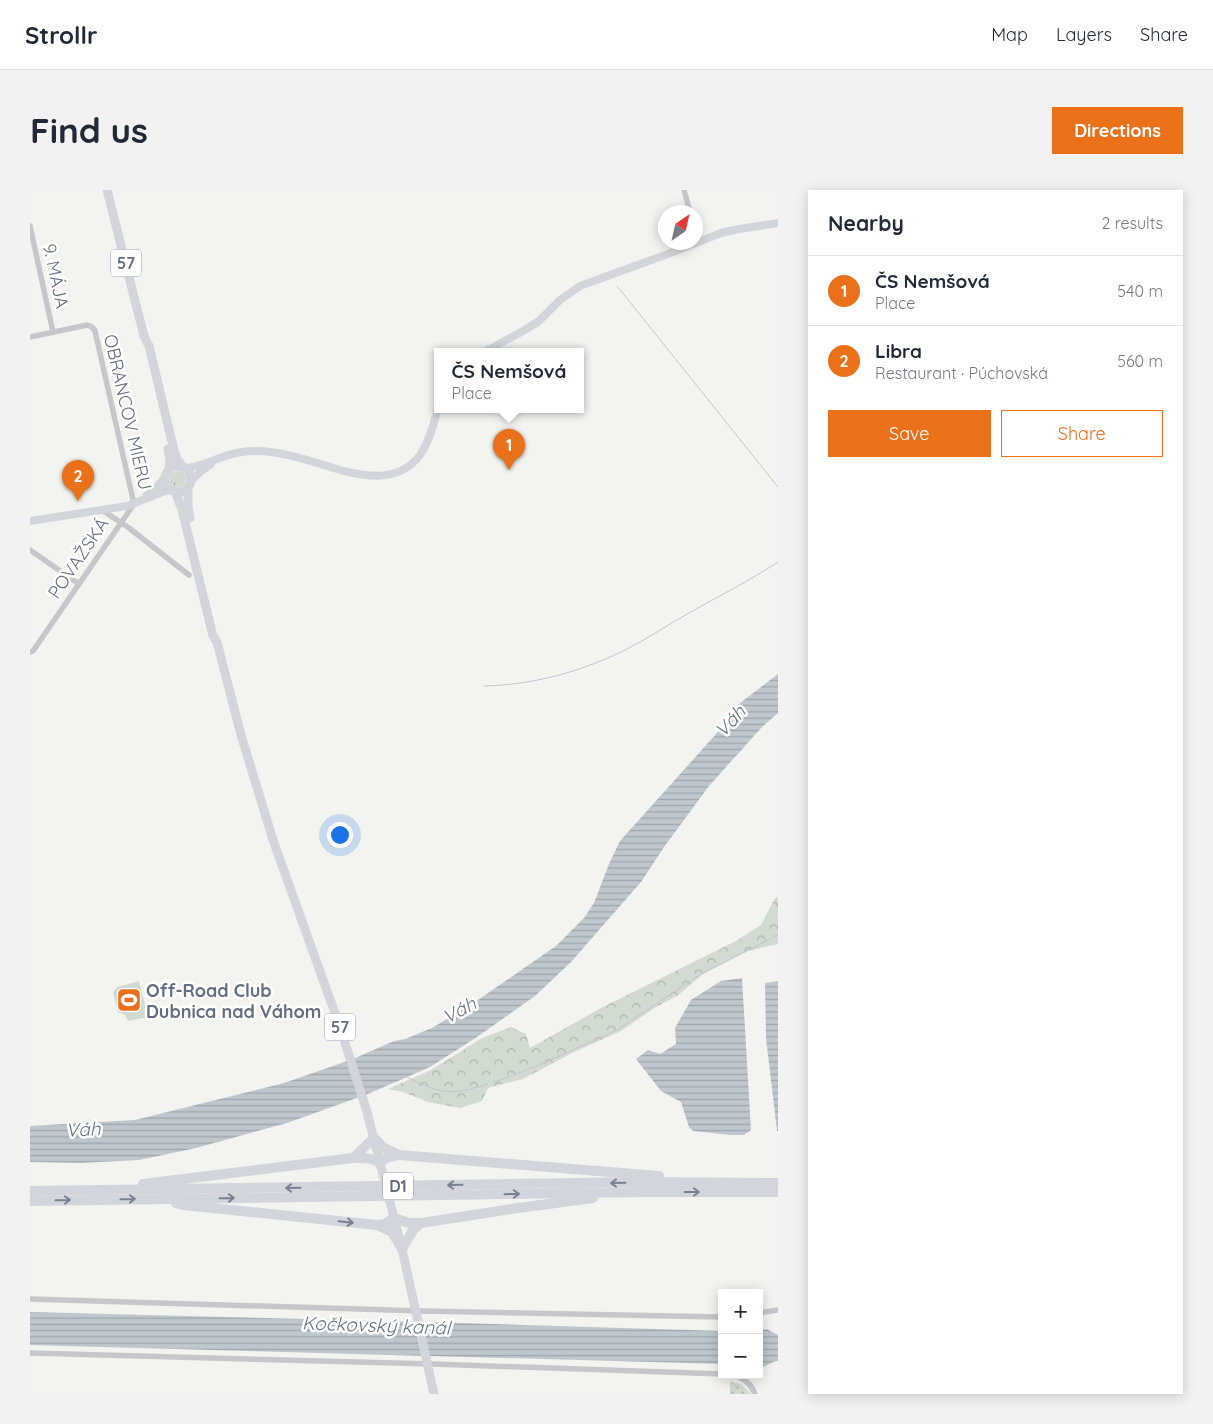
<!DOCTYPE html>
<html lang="en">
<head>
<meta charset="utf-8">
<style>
  :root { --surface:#fff; --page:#f2f2f3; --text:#1f2937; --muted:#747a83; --line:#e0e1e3; --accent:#ea7119 }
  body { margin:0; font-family:Quicksand,sans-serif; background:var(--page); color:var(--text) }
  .controls { position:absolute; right:15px; bottom:15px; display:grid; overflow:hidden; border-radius:0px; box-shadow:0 2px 12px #0003 }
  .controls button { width:45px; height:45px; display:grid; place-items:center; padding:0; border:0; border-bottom:1px solid var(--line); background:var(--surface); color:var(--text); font:25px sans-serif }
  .compass { position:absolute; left:628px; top:15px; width:45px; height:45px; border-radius:50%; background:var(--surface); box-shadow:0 2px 12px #0003; rotate:34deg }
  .you { position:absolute; left:309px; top:644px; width:18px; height:18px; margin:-12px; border:4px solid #fff; border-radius:50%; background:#1a73e8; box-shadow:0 0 0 8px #1a73e833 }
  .badge { display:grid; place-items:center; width:32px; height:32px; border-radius:50%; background:var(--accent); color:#fff; font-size:16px; font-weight:700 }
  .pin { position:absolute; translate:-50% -41px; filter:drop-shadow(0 1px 2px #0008) }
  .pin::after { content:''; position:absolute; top:26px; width:18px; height:15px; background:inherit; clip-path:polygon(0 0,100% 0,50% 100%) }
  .popup { position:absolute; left:404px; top:158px; width:150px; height:65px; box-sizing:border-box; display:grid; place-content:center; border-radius:0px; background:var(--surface); filter:drop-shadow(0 1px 4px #0005); font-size:16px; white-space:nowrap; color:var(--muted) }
  .popup b { font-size:19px; color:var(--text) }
  .popup::after { content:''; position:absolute; left:50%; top:100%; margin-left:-10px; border:10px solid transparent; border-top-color:var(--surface) }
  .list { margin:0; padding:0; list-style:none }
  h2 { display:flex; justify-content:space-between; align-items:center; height:65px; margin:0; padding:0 20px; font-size:21px }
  h2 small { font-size:16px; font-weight:400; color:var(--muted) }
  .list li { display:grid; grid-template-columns:32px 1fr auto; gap:15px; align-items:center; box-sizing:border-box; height:70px; padding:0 20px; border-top:1px solid var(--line) }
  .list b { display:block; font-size:19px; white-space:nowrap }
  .list p { margin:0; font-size:16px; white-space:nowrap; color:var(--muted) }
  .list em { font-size:16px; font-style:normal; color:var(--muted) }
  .actions { display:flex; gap:10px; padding:15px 20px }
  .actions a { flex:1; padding:11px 0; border:1px solid var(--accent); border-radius:0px; text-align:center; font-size:18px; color:var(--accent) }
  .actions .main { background:var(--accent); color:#fff }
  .map { position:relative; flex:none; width:748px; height:1204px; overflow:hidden; border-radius:0px }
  header { display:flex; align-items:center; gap:30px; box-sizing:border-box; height:70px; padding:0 25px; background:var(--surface); border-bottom:1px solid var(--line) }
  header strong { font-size:24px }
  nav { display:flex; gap:28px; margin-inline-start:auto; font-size:18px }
  .intro { display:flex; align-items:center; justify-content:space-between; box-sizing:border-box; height:120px; padding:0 30px }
  h1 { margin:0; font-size:35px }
  .button { padding:12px 22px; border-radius:0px; background:var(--accent); color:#fff; font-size:18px; font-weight:700 }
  main { display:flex; gap:30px; padding:0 30px }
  aside { flex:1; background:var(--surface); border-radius:0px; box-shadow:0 2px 12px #0003 }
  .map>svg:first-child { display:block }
  .grass { fill:url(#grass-tufts) }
  .forest { fill:url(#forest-crowns) }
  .garden { fill:url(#garden-dots) }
  .pitch { fill:#d2dbd0 }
  .water { fill:url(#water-rules) }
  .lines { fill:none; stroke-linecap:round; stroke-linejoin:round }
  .stream { stroke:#bec7ce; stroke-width:1 }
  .street { stroke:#c5c7cb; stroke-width:5.5 }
  .secondary { stroke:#d2d6dc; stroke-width:8 }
  .primary { stroke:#d2d6dc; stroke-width:9 }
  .highway { stroke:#d2d6dc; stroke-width:10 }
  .oneway { stroke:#788294 }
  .labels { text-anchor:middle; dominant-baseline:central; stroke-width:5; stroke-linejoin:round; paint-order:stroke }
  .shield { fill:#fff; stroke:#9099a8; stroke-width:1 }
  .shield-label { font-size:16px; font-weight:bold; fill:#616d82 }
  .street-label { font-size:18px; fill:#616d82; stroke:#fff }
  .poi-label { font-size:18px; font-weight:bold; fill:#616d82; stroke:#fff; text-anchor:start }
  .water-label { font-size:19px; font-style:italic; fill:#627586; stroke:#fff }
</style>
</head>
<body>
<header>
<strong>Strollr</strong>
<nav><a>Map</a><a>Layers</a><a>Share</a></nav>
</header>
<div class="intro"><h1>Find us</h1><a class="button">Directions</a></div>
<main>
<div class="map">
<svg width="748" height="1204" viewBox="0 0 748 1204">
  <defs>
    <pattern id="grass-tufts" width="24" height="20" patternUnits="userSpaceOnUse" patternTransform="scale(1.25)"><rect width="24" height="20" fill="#d2dbd0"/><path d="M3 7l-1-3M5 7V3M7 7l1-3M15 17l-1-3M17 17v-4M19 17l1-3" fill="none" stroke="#aeb6ae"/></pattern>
    <pattern id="forest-crowns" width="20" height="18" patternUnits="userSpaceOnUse" patternTransform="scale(1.25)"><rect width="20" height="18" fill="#d2dbd0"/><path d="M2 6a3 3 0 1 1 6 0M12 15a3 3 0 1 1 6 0" fill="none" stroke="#aeb6ae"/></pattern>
    <pattern id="garden-dots" width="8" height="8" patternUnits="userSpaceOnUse" patternTransform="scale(1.25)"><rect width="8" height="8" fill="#d2dbd0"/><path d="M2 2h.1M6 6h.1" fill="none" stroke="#aeb6ae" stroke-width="1.8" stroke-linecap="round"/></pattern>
    <pattern id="water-rules" width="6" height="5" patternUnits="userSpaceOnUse" patternTransform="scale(1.25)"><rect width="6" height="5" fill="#bec7ce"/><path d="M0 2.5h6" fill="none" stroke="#9ea6ad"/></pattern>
  </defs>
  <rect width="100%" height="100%" fill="#f3f4ef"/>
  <circle class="grass" cx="148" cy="289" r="8"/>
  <path class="forest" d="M748,707V754L718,761L673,784L647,806L626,817L591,841L544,862L493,889L458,898L452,911L430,918L398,912L373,902L358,899L401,880L452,848L481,837L496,844L500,858L569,819L706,751L731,735L745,708Z"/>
  <path class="garden" d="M700,1192L711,1194L721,1204H700Z"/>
  <path class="pitch" d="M109,791L118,827L98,831L95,825L88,822L83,803L87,797Z"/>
  <g class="water">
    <path d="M748,484V523L732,537L679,596L634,657L611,692L541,772L505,806L447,847L400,877L338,904L257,933L166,958L109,970L51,973L0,972V936L105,930L254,893L323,869L364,851L375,849L402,838L448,810L526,756L554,728L564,713L579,674L590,651L704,524L706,517L710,513Z"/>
    <path d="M712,788L721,940L714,945H701L663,941L659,937L651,912L631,901L606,869L618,860L630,864L646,854L645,838L661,810L691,791Z"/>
    <path d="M748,791V941H747L736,848L735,793Z"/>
    <path d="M0,1122L397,1132L692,1141V1174L0,1155Z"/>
    <path d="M737,1139L748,1145V1171C741,1171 736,1178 729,1177V1140Z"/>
  </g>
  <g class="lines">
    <g class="stream">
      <path d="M587,96L748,297"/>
      <path d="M454,496C502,495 550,482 593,461C616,450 637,435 659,423C689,406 719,391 748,372"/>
      <path d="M377,887C410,904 421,906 457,894"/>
      <path d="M462,893L505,877L587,840L671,784L748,745"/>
    </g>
    <g class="street">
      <path d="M654,0L660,22"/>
      <path d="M0,36L23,142"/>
      <path d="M666,42L668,52"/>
      <path d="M0,147L57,135L62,137L65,141L104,314L3,461L0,462"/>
      <path d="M72,320L99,338L159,385"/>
      <path d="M0,360L49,394"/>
      <path d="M0,1109L392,1121L692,1127"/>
      <path d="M729,1123L748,1120"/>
      <path d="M0,1163L402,1174L692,1184"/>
      <path d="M704,1185C714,1188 721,1194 725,1204"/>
    </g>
    <g class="secondary">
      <path d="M456,161L493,141L509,131L530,110L550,96L638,64L691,43L709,39L748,33"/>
      <path d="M155,278C172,277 186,268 202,264C212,261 223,261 232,261C248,262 263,266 277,270C312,280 363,302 390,265C400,251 403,234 408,219"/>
      <path d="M161,291L170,282L181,274"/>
      <path d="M116,306L126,298L136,286"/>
      <path d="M0,331L97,316L135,301L142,300"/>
    </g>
    <g class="primary">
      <path d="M77,0L114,146L119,156L144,260L147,269L153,277"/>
      <path d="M138,259L140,269L139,281"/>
      <circle cx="148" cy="289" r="13"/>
      <path d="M158,298V318L160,328"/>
      <path d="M145,301L152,320L183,446L187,452L211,545L243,650L311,840L337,922L372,1059L404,1204"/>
    </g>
    <g class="highway">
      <path d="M323,968L344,948L354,958L369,965L629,986"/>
      <path d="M113,994L323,968C334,968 341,967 350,973L356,968L368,965"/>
      <path d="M0,1001L612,992L748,993"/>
      <path d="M0,1011L613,1002H748"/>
      <path d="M146,1013L153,1015L347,1035L362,1042L372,1059"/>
      <path d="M347,1035L355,1034L364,1028L379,1033H391L488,1018L563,1008"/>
      <path d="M372,1059L383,1040L391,1033"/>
    </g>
  </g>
  <defs><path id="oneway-shaft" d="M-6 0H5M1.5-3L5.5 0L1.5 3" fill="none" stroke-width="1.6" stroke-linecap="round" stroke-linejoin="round" transform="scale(1.25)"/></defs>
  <g class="oneway">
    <use href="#oneway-shaft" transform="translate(588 993) rotate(179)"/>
    <use href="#oneway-shaft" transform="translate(425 995) rotate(179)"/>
    <use href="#oneway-shaft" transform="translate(263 998) rotate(179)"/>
    <use href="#oneway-shaft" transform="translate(662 1002)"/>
    <use href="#oneway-shaft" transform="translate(482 1004) rotate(-1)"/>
    <use href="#oneway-shaft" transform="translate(197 1008) rotate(-1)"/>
    <use href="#oneway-shaft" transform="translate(98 1009) rotate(-1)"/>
    <use href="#oneway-shaft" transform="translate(33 1010) rotate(-1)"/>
    <use href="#oneway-shaft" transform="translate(316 1032) rotate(6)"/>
  </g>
  <defs>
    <symbol id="stadium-square" viewBox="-11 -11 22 22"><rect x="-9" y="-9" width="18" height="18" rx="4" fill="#ea7119" stroke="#fff"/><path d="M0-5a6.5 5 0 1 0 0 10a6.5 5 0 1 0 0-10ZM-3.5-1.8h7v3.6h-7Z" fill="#fff"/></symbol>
  </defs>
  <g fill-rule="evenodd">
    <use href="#stadium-square" x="85" y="796" width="28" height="28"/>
  </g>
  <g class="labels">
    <g class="shield">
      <rect x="81" y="59.5" width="30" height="27" rx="4"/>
      <rect x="295" y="823.5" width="30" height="27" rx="4"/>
      <rect x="353" y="982.5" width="30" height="27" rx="4"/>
    </g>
    <g class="shield-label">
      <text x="96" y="73">57</text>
      <text x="310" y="837">57</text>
      <text x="368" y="996">D1</text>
    </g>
    <g class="street-label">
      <text transform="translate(26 86) rotate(78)">9. MÁJA</text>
      <text transform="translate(98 222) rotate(77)">OBRANCOV MIERU</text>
      <text transform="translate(48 368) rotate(-56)">POVAŽSKÁ</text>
    </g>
    <g class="poi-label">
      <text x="116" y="800">Off-Road Club<tspan x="116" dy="21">Dubnica nad Váhom</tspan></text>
    </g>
    <g class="water-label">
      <text transform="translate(700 531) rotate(-48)">Váh</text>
      <text transform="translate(429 820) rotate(-29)">Váh</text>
      <text transform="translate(53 939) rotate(-3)">Váh</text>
      <text transform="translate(346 1135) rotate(2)">Kočkovský kanál</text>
    </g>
  </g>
</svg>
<div class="controls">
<button>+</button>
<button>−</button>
</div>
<svg class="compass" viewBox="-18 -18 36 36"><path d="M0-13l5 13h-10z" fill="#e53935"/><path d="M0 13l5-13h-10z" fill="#747a83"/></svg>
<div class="you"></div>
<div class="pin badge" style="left:479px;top:280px">1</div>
<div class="popup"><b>ČS Nemšová</b>Place</div>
<div class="pin badge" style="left:48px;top:311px">2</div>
</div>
<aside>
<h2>Nearby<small>2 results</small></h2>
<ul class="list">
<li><span class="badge">1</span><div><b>ČS Nemšová</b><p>Place</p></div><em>540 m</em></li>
<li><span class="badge">2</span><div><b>Libra</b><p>Restaurant · Púchovská</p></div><em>560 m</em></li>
</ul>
<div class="actions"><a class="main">Save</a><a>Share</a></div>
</aside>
</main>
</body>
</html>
